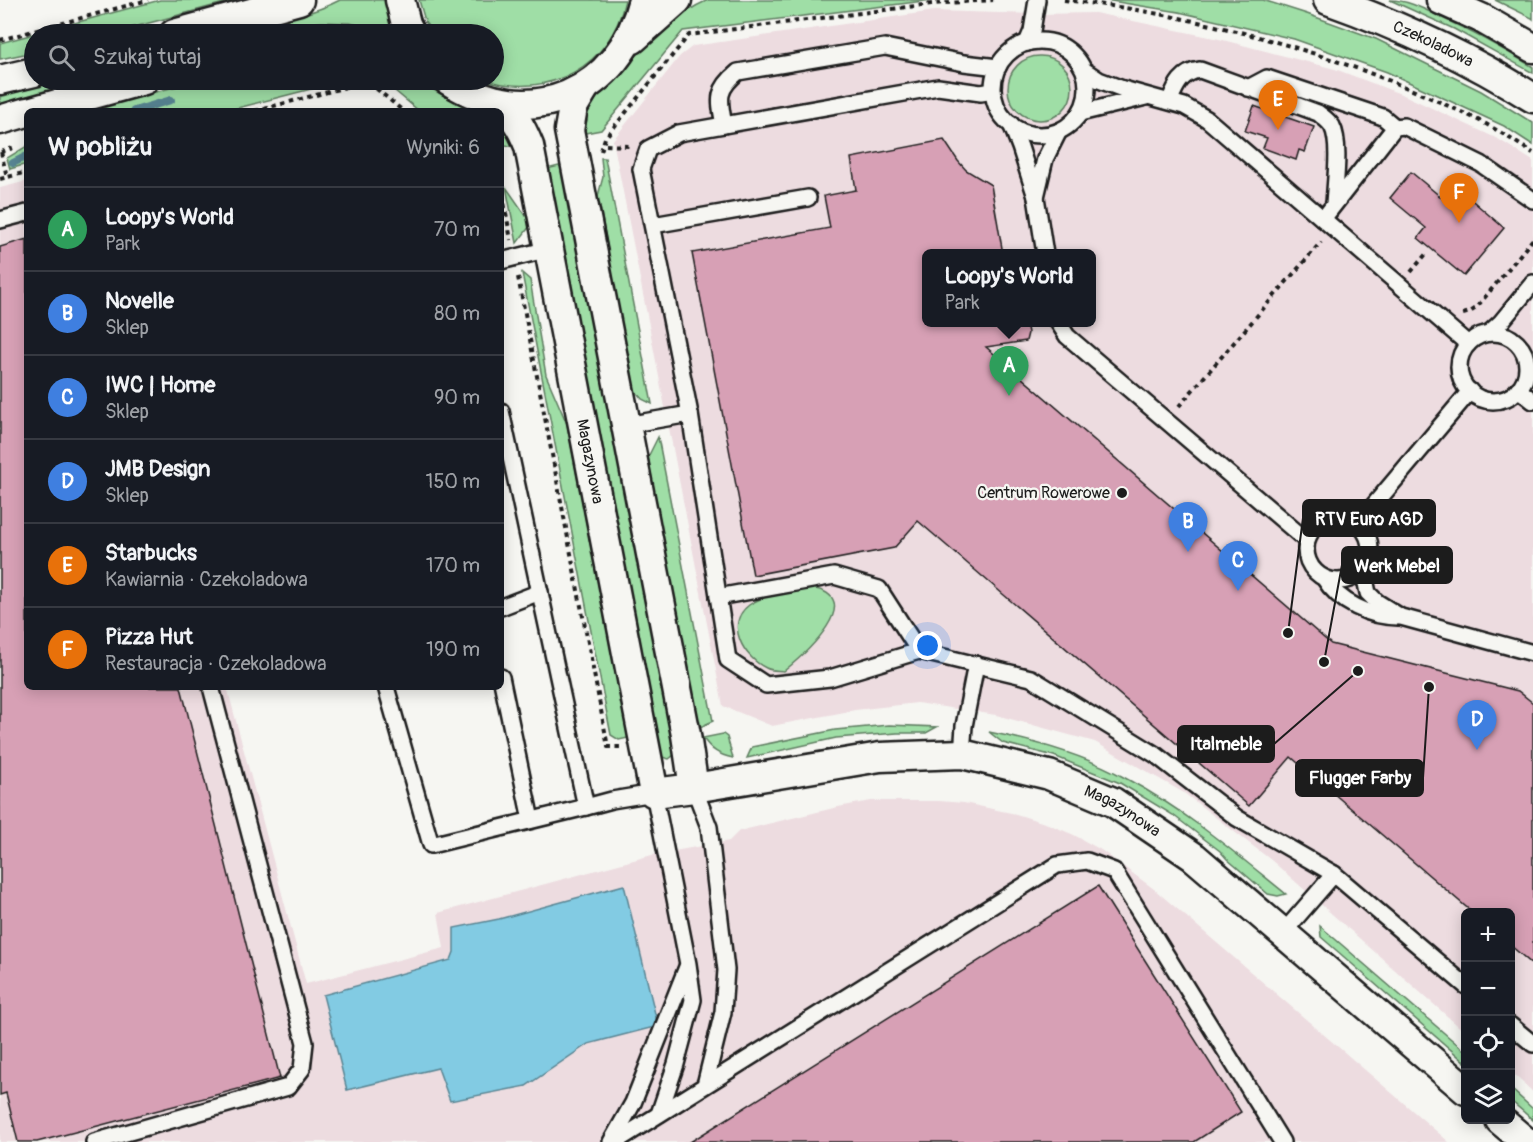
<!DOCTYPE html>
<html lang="pl">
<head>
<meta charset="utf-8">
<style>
  :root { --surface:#171b24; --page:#242831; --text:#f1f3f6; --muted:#9ea1a6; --line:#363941; --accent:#919294 }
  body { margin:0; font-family:Pangolin,sans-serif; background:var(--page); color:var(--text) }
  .controls { position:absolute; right:18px; bottom:18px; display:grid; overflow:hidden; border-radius:9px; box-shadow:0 3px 15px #0003 }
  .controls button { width:54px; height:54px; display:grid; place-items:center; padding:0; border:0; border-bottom:2px solid var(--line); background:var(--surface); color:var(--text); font:30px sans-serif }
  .you { position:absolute; left:928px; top:646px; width:21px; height:21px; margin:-15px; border:4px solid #fff; border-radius:50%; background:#1a73e8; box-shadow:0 0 0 9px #1a73e833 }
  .badge { display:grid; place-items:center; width:39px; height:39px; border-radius:50%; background:var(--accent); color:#fff; font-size:20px; font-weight:700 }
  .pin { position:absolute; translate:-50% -50px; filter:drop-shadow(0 2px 3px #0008) }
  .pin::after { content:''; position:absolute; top:32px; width:21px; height:18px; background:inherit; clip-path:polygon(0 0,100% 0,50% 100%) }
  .popup { position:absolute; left:922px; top:249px; width:174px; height:78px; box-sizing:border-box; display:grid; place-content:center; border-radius:9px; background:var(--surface); filter:drop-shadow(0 2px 4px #0005); font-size:20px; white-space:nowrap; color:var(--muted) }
  .popup b { font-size:22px; color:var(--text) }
  .popup::after { content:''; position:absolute; left:50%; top:100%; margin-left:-12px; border:12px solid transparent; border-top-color:var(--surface) }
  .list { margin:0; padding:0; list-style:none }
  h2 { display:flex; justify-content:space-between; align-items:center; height:78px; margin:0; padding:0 24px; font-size:26px }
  h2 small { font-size:20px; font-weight:400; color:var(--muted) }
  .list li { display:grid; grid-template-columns:39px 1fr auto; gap:18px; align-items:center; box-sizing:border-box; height:84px; padding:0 24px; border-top:2px solid var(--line) }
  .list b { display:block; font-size:22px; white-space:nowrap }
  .list p { margin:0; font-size:20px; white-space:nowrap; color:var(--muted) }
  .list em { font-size:20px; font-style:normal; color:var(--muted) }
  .icon { flex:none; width:33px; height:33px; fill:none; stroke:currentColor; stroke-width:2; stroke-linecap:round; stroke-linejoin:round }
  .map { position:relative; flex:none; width:1533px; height:1142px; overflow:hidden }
  .search { position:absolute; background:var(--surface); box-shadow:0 3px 15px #0003; left:24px; top:24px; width:480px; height:66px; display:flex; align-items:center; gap:15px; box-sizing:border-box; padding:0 21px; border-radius:33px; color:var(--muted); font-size:22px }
  .panel { position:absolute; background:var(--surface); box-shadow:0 3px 15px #0003; left:24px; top:108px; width:480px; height:582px; border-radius:9px }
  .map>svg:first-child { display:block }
  .built { fill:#eddce0; fill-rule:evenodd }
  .green { fill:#9fdea6; stroke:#5e7d61; stroke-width:1.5 }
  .water { fill:#82cbe3; stroke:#598593; stroke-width:1.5 }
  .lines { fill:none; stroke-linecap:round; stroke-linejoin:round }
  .stream { stroke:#598593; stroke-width:8 }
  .building { fill:#d7a0b5; stroke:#1c1c1c; stroke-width:1.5 }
  .service-casing { stroke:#1c1c1c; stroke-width:20 }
  .minor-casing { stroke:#1c1c1c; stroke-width:33 }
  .path { stroke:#1c1c1c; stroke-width:4; stroke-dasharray:4.5 4.5; stroke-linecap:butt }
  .service { stroke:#f6f6f2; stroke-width:15 }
  .minor { stroke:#f6f6f2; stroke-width:28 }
  .poi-dot { fill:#1c1c1c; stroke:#f6f6f2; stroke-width:2 }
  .labels { text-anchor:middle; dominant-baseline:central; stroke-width:4.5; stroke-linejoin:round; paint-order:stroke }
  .street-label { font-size:16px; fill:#1c1c1c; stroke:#f6f6f2 }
  .poi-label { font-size:16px; fill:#1c1c1c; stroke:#f6f6f2; text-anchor:end }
  .leader { fill:none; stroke:#1c1c1c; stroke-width:2 }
  .callout-dot { fill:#1c1c1c; stroke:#f6f6f2; stroke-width:2 }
  .callout { fill:#1c1c1c; stroke:#1c1c1c; stroke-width:2 }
  .callout-label { font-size:18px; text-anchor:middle; font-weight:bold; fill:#fff }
</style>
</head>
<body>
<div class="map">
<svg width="1533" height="1142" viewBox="0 0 1533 1142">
  <rect width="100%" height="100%" fill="#f6f6f2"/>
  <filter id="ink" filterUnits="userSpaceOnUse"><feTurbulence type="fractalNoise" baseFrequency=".0167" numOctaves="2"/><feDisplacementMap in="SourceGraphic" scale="12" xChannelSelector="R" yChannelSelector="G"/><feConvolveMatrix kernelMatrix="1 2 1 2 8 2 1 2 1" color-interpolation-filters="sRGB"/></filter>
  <g filter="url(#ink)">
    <g class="built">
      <path d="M934,11L1036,14L1095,13L1219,39L1335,69L1406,96L1498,139L1533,161V1092L1511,1072L1510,912H1466L1465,1032L1271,860L1184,793L1095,742L996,715L917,703L855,710L772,726L723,706L613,140L680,56L693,46ZM926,254H1092V322H926Z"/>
      <path d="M27,181V687H227L306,984L444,948L438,913L652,855L729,841L739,831L838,807L871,801H939L964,803L1016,814L1048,824L1074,835L1101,850L1154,889L1449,1142H0V188Z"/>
    </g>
    <g class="green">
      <path d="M160,0H235L108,34H34V52L0,59V43Z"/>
      <path d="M340,0H385L394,34L350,23L322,22L295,25L260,34H222C258,25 308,17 340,0Z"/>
      <path d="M419,0H625C611,67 549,99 486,80H494V34H432L425,21Z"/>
      <path d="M708,0H932L683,31L601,130L585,133L588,111L595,100C629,66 662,20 708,0Z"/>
      <path d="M1105,0H1263L1307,14L1376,39L1481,91L1533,123V145L1504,126L1387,72L1294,39L1179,12Z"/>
      <path d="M1390,0C1407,0 1422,8 1438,16C1471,31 1502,48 1533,67V73L1454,29Z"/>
      <path d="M1495,0H1533V19L1532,18Z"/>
      <circle cx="1040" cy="88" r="32"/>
      <path d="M61,80H94L0,106V97Z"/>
      <path d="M200,80H346L226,111H84Z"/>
      <path d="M382,80H416L450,99L479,111H419Z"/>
      <path d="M501,124L512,136L514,147L501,144Z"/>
      <path d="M27,146V164L10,169L7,158Z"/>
      <path d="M601,158H605L652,404L642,399L633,388L598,196L603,177Z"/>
      <path d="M563,165L675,749L674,755L669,759L662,757L658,753L547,169Z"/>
      <path d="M506,187L529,220L530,226L517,243Z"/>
      <path d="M522,273L530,280L546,375L567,424L628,738L619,740L611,735Z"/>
      <path d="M658,437L713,721L698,728L648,457Z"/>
      <path d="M811,588C869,597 804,655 784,671C779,670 771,671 766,668C744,658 724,624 749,605C766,593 791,592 811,588Z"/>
      <path d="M889,725L937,727L926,733H897L836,738L747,758L752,747L835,730Z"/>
      <path d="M989,732C1034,741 1087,756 1127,779C1185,810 1235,853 1286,894L1278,896L1268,894L1227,859L1220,851L1173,815L1120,783L1054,756L1003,743Z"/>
      <path d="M723,734L727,737L733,758C719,755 711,750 703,738Z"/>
      <path d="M1320,926L1465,1051V1062L1321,937Z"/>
      <path d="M1511,1089L1533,1109V1120L1511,1101Z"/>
    </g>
    <path class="water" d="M624,885L658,1026L588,1044L526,1086L450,1101L438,1068L347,1090L323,995L451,960L454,952V928L499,919Z"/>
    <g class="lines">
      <g class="stream">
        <path d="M134,111L171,100"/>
        <path d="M13,163L27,156"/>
      </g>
    </g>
    <g class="building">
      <path d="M1254,106L1314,127L1305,152L1299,150L1296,160L1263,148L1267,138L1245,131Z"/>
      <path d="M944,140L958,161L966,170L991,185L1003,254H927V322H1026L1028,333L1026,341L986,347L1331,644L1518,691L1533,703V965L1510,945V912H1472L1291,757L1249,806L918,521L894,548L753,575L692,253L830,228L824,196L856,190L851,158Z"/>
      <path d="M1411,172L1448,203L1459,189L1504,228L1464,276L1418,238L1426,228L1390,198Z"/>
      <path d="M27,239V687H181L280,1078L37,1142H18L6,1093L0,1095V247Z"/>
      <path d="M1098,886L1241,1112L1194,1142H690Z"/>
    </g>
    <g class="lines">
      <defs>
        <g id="service">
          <circle cx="1040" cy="88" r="47"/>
          <path d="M1027,43L1032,31L1037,0"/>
          <path d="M1084,70L1099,80L1123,89L1184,106L1207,119L1468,344"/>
          <path d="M1248,88L1267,78L1383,117L1395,127"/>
          <path d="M993,91L981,93L938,87L679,133L648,149L641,169L690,414L728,660L766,685L830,678L919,651L1031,678L1156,755L1237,818L1334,874L1466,986"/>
          <path d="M1170,100C1176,85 1182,72 1200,70L1318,113C1323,117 1328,120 1332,126C1341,143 1335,184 1334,204"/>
          <path d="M1080,113L1146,97"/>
          <path d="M1011,124L1020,147L1036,197L1045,254"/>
          <path d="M724,125C719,99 716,90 738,72L885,47L964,63L998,67"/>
          <path d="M1036,197L1045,159L1059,131"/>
          <path d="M1323,219L1395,127L1404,126L1481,164L1533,200"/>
          <path d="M0,220L27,213"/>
          <path d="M653,225L808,198"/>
          <path d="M501,261L549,249"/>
          <path d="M1058,322L1067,336L1307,541"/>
          <path d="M1489,333L1501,322L1533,283"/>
          <circle cx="1493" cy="367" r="34"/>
          <path d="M1518,389L1533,401"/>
          <path d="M626,425L690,414"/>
          <circle cx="1338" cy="549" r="32"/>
          <path d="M1358,524L1470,391"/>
          <path d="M1363,569L1368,593L1377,602L1401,617L1533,653"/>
          <path d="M1324,578C1339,603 1370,617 1398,617"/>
          <path d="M718,597L834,576L879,589L919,651"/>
          <path d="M501,607L540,592"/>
          <path d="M501,677L531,820"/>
          <path d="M386,687L431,845L586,807L501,411"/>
          <path d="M962,754L964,726L976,664"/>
          <path d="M694,788L709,827L726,970L723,1012L705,1085"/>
          <path d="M586,807L612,800L654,793L688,964L693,1000L676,1064L659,1114"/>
          <path d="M1283,933L1334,874"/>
          <path d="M1510,1025L1533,1044"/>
          <path d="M94,1142L288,1087L302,1069L305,1043L211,687"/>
          <path d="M611,1142L633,1103L687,967"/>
          <path d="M615,1142L1057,865L1087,861L1114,871L1282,1142"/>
        </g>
        <g id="minor">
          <path d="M400,0L406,24L411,34"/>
          <path id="s1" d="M1328,0C1401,26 1468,57 1533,98"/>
          <path d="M1441,0L1481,18L1533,48"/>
          <path d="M174,34L299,0"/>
          <path d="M633,39L677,0"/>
          <path d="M0,80L34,72"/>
          <path d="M448,80C530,133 620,94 643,0"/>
          <path d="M585,87L573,107L569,130L686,735L694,788"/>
          <path id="s2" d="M496,101C514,114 521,126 529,146L654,793L694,788L880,757L962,754L1049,775L1113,802L1194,857L1466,1090"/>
          <path d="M32,111L144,80"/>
          <path d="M0,120L27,112"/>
          <path d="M1500,1120L1526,1142"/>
        </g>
      </defs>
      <use href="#service" class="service-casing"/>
      <use href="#minor" class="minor-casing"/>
      <g class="path">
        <path d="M1064,0C1206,15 1350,57 1478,120C1497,129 1515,142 1533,153"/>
        <path d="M0,40L148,0"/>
        <path d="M255,111L354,85H372L403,111"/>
        <path d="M606,145L629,146"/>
        <path d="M601,151L605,138L689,35L931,4L993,0"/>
        <path d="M1,152L7,177"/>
        <path d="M1,152L13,148"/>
        <path d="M0,179L27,172"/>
        <path d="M501,186L511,240"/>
        <path d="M1411,272L1426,254"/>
        <path d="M518,277L608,747H620"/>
        <path d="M1463,314L1470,312L1476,308L1533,239"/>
        <path d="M1179,406L1321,242"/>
      </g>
      <use href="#service" class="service"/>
      <use href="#minor" class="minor"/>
    </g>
  </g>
  <circle class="poi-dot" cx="1122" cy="493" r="6"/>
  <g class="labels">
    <g class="street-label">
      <text stroke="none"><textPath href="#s1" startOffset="114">Czekoladowa</textPath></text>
      <text stroke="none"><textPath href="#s2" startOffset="378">Magazynowa</textPath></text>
      <text stroke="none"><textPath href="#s2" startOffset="1198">Magazynowa</textPath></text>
    </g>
    <g class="poi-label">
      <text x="1110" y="493">Centrum Rowerowe</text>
    </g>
  </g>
  <path class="leader" d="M1288 633L1303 518M1324 662L1342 565M1358 671L1274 744M1429 687L1423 778"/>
  <g class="callout-dot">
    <circle cx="1288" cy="633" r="6"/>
    <circle cx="1324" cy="662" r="6"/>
    <circle cx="1358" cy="671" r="6"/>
    <circle cx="1429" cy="687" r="6"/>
  </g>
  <g class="callout">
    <rect x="1303" y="500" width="132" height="36" rx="6"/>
    <rect x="1342" y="547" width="110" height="36" rx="6"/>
    <rect x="1178" y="726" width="96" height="36" rx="6"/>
    <rect x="1296" y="760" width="127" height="36" rx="6"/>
  </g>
  <g class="callout-label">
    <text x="1369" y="525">RTV Euro AGD</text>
    <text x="1397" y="572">Werk Mebel</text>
    <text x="1226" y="750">Italmeble</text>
    <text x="1360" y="784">Flugger Farby</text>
  </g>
</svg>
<div class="controls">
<button>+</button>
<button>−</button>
<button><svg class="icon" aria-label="locate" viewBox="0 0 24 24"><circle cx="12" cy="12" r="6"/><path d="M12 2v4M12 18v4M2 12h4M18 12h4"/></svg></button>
<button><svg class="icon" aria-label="layers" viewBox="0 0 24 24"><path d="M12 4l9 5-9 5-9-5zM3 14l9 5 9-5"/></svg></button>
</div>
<div class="you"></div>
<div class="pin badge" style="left:1009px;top:396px;background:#2e9e5b">A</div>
<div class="popup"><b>Loopy's World</b>Park</div>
<div class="pin badge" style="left:1188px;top:552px;background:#3f7fe0">B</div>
<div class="pin badge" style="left:1238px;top:591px;background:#3f7fe0">C</div>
<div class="pin badge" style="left:1477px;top:750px;background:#3f7fe0">D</div>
<div class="pin badge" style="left:1278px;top:130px;background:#e8710a">E</div>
<div class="pin badge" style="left:1459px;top:223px;background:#e8710a">F</div>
<div class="search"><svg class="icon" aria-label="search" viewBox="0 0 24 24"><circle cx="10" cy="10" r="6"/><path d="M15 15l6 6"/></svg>Szukaj tutaj</div>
<section class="panel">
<h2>W pobliżu<small>Wyniki: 6</small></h2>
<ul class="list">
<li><span class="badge" style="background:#2e9e5b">A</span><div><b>Loopy's World</b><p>Park</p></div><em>70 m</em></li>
<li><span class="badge" style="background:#3f7fe0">B</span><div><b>Novelle</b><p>Sklep</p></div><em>80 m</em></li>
<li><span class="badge" style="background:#3f7fe0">C</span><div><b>IWC | Home</b><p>Sklep</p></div><em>90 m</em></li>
<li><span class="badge" style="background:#3f7fe0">D</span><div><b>JMB Design</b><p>Sklep</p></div><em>150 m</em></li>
<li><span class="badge" style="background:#e8710a">E</span><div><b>Starbucks</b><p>Kawiarnia · Czekoladowa</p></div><em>170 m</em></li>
<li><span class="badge" style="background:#e8710a">F</span><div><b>Pizza Hut</b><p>Restauracja · Czekoladowa</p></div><em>190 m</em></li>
</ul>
</section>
</div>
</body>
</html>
